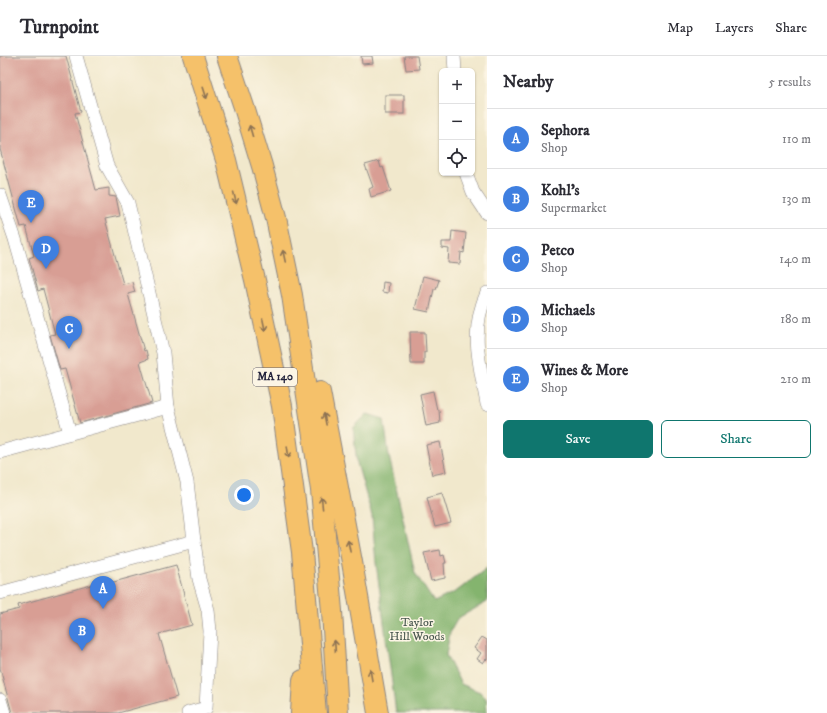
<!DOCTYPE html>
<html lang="en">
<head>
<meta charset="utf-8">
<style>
  :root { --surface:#fff; --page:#f7f7f7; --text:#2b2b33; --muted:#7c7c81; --line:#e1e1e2; --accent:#0f766e }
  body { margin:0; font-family:"IM FELL DW Pica",serif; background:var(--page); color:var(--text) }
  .controls { position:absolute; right:12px; top:12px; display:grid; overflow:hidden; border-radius:6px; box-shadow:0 1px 3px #0004 }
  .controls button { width:36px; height:36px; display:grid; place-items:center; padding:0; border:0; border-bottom:1px solid var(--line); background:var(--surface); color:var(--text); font:20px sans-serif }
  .you { position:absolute; left:244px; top:439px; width:14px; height:14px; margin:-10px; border:3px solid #fff; border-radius:50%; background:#1a73e8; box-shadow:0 0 0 6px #1a73e833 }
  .badge { display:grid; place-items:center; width:26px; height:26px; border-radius:50%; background:var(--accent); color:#fff; font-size:13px; font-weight:700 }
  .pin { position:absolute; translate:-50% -33px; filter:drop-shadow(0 1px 2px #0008) }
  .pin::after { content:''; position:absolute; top:21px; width:14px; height:12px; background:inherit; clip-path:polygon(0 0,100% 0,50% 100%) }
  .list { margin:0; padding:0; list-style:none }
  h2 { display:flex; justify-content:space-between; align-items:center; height:52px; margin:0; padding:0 16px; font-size:17px }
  h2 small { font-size:13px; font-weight:400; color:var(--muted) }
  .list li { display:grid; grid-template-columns:26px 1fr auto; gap:12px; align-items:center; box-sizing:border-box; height:60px; padding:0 16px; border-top:1px solid var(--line) }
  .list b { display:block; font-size:15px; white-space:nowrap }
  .list p { margin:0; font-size:13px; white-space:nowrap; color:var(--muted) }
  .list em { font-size:13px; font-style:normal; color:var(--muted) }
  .actions { display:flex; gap:8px; padding:12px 16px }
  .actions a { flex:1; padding:9px 0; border:1px solid var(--accent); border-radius:6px; text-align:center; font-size:14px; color:var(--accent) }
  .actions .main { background:var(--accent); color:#fff }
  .icon { flex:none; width:22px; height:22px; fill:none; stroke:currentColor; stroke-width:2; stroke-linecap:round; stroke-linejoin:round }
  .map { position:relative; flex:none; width:487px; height:657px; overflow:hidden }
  header { display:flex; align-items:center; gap:24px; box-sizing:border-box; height:56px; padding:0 20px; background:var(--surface); border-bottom:1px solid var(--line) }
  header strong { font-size:19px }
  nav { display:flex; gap:22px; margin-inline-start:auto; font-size:14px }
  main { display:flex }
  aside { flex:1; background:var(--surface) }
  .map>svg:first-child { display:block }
  .forest { fill:#84b46e; stroke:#536b54 }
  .building { fill:#d89e94 }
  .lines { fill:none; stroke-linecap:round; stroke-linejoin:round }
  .minor-casing { stroke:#8a8584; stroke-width:14 }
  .highway-casing { stroke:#8a8584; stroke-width:22 }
  .minor { stroke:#fff; stroke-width:13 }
  .highway { stroke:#f5c16b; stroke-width:20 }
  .oneway { stroke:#8c7253 }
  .labels { text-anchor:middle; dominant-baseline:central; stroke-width:3; stroke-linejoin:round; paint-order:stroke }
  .shield { fill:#fcf5e5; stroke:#63616e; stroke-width:1 }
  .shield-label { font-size:11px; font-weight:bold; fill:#22223b }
  .park-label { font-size:12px; fill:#49574f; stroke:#fcf5e5 }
</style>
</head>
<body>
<header>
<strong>Turnpoint</strong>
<nav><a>Map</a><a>Layers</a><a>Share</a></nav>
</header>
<main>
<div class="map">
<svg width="487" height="657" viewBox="0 0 487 657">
  <rect width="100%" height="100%" fill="#fcf5e5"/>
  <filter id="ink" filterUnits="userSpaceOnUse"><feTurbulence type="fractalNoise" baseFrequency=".025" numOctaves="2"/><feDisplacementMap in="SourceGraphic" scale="8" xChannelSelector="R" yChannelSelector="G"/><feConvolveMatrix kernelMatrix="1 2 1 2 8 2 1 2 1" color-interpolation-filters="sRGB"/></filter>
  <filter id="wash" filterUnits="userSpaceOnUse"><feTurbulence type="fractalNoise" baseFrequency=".012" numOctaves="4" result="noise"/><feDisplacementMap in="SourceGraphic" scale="16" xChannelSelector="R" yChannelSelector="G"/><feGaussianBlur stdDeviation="0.9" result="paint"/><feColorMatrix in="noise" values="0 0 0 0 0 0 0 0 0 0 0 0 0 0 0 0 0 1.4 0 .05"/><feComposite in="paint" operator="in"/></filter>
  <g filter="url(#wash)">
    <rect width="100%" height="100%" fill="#f1e8cc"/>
    <path class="forest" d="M367,358L384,363L389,400L415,517L434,546L457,535L487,512V546L458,562L450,576L446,599L461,628L480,636L486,642L487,657H396L376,507L372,460L357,407L353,372Z"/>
    <g id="blocks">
      <g class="building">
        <path d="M0,0H66L81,56L75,57L96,134L109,132V140L116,141L120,160L105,163L123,228L132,226L135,236L128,238L144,295L146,294L148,303L140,306L152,347L80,367L65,313L60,314L50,279L55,278L43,233L38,235L29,202L34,200L26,170L21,171L0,93Z"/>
        <path d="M361,0H372L373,7L362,8Z"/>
        <path d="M404,0H417L419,13L406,14Z"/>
        <rect x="385" y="39" width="19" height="19"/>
        <path d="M379,105L381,112L383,111L391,135L371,141L369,133L373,131L365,109Z"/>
        <path d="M452,175L466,177L464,197L461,196L460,208L448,207L449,193L442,192V186H451Z"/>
        <path d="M423,220L439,224L436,233H434L429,256L415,253Z"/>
        <path d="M383,226L389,227L388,237L382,236Z"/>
        <path d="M410,276H425L426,296H424V308H411Z"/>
        <path d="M433,335L437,354H439L440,367L426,370L420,338Z"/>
        <path d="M440,386L446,416L432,419L426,389Z"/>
        <path d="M442,437L451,467L435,471L427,441Z"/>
        <path d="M440,494L441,500L444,499L446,507H444L445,522L431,525L424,497Z"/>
        <path d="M176,509L192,569L159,578L177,641L118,657H12L0,612V558L19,553L18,549L109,524L110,527Z"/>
        <path d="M482,581L487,584V604L486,603L483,607L477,603L481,597L474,592Z"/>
      </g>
    </g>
  </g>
  <g filter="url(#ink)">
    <use href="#blocks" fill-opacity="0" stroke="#8a8584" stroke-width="1"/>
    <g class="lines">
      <defs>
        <g id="minor">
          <path d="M454,0L455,15"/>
          <path d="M466,117L473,136L487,157"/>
          <path d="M0,139L15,183L70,377"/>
          <path d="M487,237C469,275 480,309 487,348"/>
          <path d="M0,396L168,351L163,297L128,147L107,110L76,0"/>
          <path d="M0,537L194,485L187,426L168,351"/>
          <path d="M0,644L4,657"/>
          <path d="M188,657L206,652L210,575L208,554L199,523L194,485"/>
        </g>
        <g id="highway">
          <path d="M193,0L226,104L255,224L282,350L302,496L316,657"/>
          <path d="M227,0L244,51L262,110L276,162L292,239L321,434L332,555L338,657"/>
          <path d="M320,336L352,506L378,657"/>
          <path d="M301,657L303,624"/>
        </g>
      </defs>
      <use href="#minor" class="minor-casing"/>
      <use href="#highway" class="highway-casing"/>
      <use href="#minor" class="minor"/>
      <use href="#highway" class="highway"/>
    </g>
    <defs><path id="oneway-shaft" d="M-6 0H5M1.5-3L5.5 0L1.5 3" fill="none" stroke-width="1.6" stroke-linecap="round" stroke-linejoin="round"/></defs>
    <g class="oneway">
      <use href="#oneway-shaft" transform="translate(205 37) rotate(72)"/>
      <use href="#oneway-shaft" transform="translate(251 75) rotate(-106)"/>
      <use href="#oneway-shaft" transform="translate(235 142) rotate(76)"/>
      <use href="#oneway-shaft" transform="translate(284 200) rotate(-102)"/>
      <use href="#oneway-shaft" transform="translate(264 269) rotate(78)"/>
      <use href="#oneway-shaft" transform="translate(325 363) rotate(-101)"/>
      <use href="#oneway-shaft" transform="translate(288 396) rotate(82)"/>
      <use href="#oneway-shaft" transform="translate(322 447) rotate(-96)"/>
      <use href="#oneway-shaft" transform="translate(349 490) rotate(-101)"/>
      <use href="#oneway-shaft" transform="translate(335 590) rotate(-94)"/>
      <use href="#oneway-shaft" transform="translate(371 619) rotate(-100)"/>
    </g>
  </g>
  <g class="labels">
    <rect class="shield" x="253" y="312" width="44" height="18" rx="3"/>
    <g class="shield-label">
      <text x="275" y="321">MA 140</text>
    </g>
    <g class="park-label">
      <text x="417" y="566">Taylor<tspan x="417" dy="14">Hill Woods</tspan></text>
    </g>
  </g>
</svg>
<div class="controls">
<button>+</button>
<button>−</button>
<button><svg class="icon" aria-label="locate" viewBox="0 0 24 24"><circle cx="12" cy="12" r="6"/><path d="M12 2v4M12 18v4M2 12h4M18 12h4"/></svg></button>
</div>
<div class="you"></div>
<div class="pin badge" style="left:103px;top:553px;background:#3f7fe0">A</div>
<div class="pin badge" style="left:82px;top:595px;background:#3f7fe0">B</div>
<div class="pin badge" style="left:69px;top:293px;background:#3f7fe0">C</div>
<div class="pin badge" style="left:46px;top:213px;background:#3f7fe0">D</div>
<div class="pin badge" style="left:31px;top:167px;background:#3f7fe0">E</div>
</div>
<aside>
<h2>Nearby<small>5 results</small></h2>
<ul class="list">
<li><span class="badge" style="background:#3f7fe0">A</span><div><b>Sephora</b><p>Shop</p></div><em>110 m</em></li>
<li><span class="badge" style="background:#3f7fe0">B</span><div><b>Kohl's</b><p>Supermarket</p></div><em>130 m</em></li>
<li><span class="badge" style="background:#3f7fe0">C</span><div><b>Petco</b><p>Shop</p></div><em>140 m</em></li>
<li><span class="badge" style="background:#3f7fe0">D</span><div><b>Michaels</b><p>Shop</p></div><em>180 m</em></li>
<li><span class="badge" style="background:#3f7fe0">E</span><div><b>Wines &amp; More</b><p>Shop</p></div><em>210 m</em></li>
</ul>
<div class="actions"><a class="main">Save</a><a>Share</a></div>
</aside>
</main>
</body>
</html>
